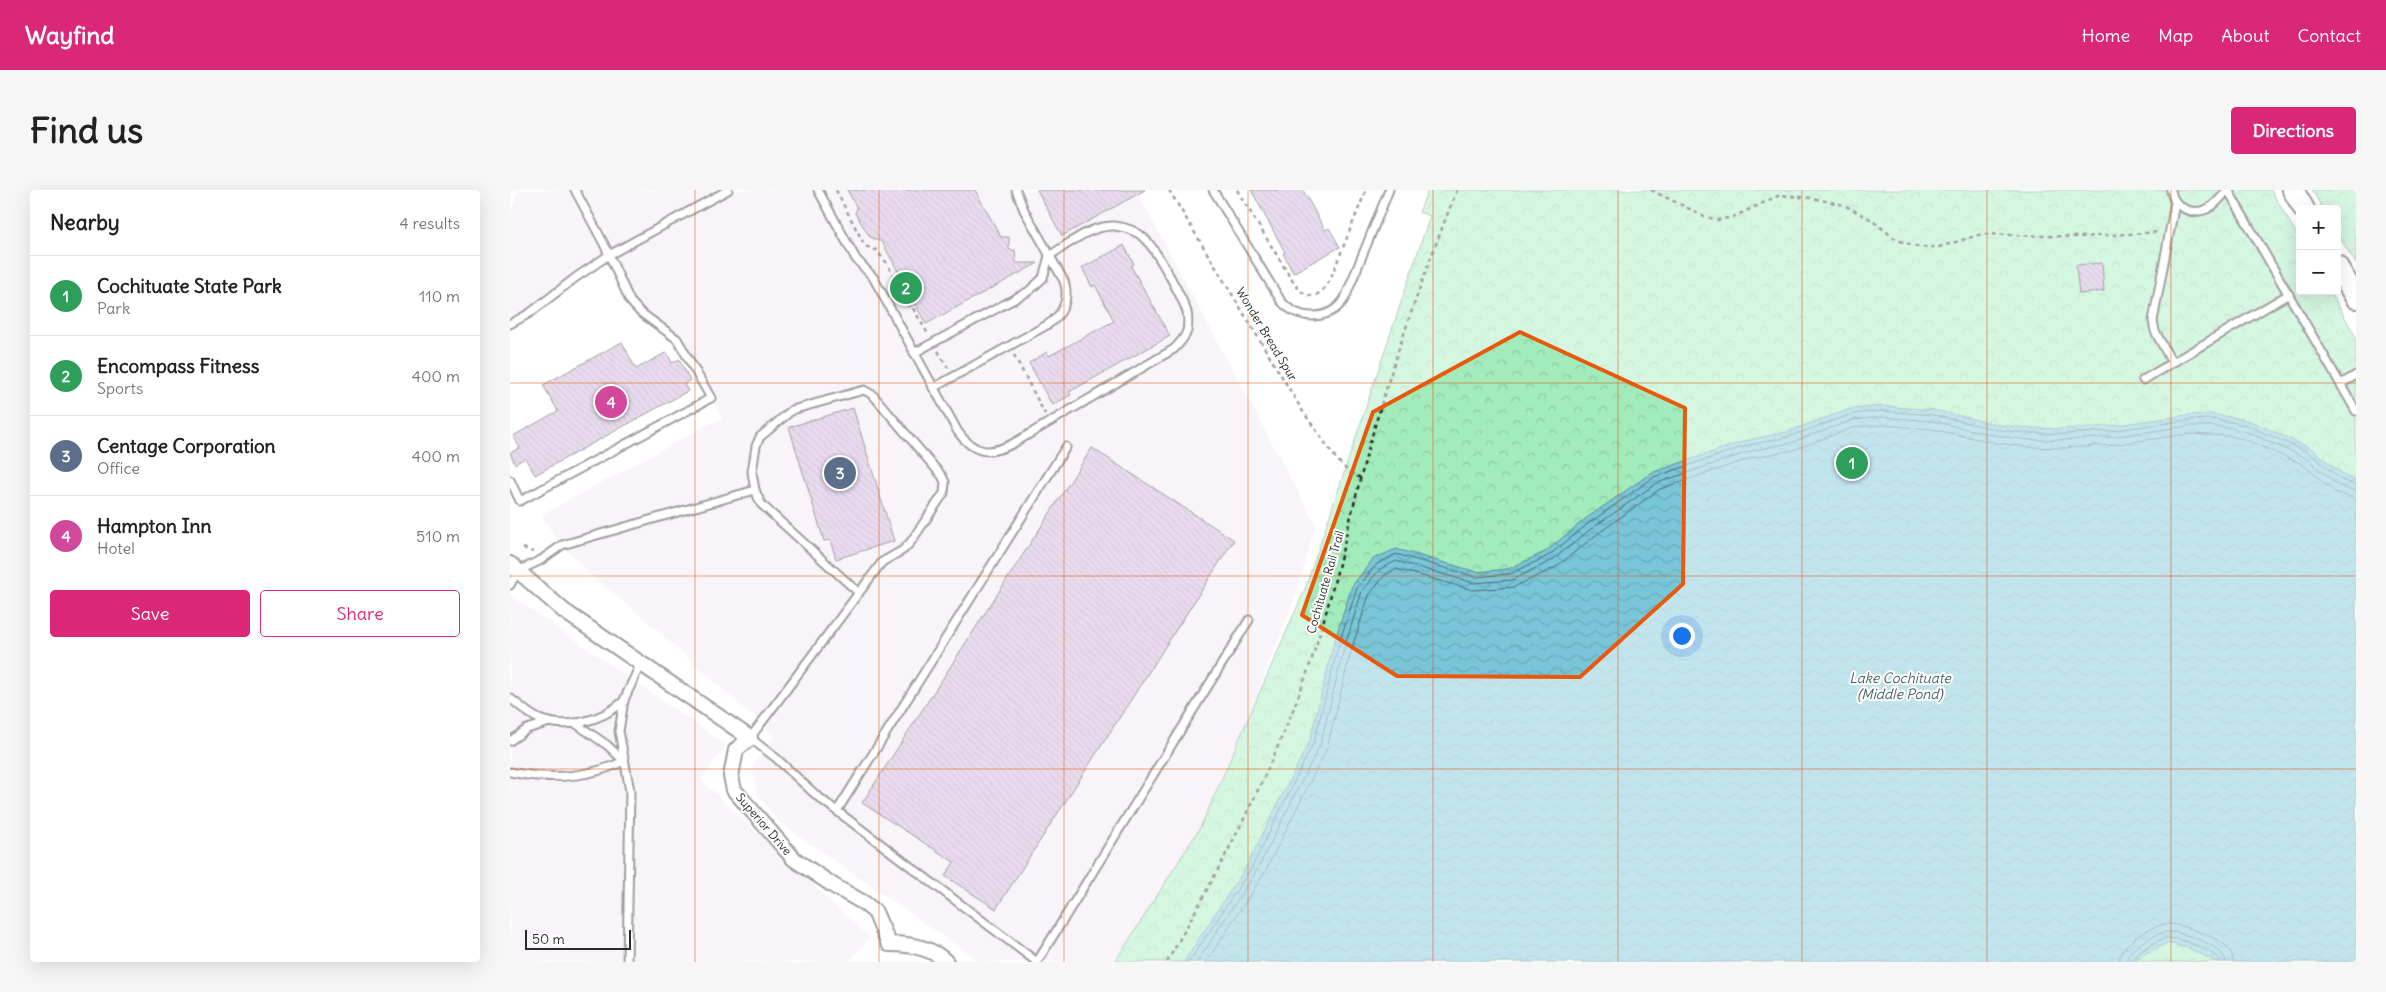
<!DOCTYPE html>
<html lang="en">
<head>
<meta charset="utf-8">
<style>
  :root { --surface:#fff; --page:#f6f6f6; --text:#222; --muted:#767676; --line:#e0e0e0; --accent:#db2777 }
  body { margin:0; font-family:Delius,sans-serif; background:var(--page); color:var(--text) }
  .controls { position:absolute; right:15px; top:15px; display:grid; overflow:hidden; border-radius:5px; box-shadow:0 5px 20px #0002 }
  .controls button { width:45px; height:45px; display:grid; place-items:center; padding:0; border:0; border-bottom:1px solid var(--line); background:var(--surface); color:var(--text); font:25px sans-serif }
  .scale { position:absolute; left:15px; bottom:12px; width:106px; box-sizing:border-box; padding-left:5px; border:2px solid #2b2b2b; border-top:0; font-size:14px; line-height:18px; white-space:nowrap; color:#2b2b2b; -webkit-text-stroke:4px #fff; paint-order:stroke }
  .you { position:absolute; left:1171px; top:445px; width:18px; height:18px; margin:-12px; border:4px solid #fff; border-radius:50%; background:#1a73e8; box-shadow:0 0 0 8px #1a73e833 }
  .badge { display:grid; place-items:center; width:32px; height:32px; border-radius:50%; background:var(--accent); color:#fff; font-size:16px; font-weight:700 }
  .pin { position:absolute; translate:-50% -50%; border:2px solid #fff; box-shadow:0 1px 5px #0006 }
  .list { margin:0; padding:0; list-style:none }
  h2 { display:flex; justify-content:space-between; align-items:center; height:65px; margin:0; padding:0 20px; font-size:21px }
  h2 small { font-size:16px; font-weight:400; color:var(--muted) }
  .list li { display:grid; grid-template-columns:32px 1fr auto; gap:15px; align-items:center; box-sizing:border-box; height:80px; padding:0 20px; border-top:1px solid var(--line) }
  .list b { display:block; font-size:19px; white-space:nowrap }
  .list p { margin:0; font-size:16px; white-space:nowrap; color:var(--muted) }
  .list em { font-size:16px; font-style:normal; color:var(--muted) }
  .actions { display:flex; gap:10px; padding:15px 20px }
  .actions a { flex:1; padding:11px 0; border:1px solid var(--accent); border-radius:5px; text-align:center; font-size:18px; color:var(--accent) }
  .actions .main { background:var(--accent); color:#fff }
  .map { position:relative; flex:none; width:1846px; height:772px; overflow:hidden; border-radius:5px }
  header { display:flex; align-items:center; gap:30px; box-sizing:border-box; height:70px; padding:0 25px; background:var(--accent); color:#fff }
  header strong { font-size:24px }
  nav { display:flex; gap:28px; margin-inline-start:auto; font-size:18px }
  .intro { display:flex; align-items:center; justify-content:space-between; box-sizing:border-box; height:120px; padding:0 30px }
  h1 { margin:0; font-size:35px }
  .button { padding:12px 22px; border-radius:5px; background:var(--accent); color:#fff; font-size:18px; font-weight:700 }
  main { display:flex; gap:30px; padding:0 30px }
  aside { flex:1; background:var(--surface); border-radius:5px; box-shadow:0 5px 20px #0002 }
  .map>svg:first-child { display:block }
  .built { fill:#f1e7f4 }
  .forest { fill:url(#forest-crowns); stroke:#668b72 }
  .water { fill:url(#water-waves); stroke:#5a8893 }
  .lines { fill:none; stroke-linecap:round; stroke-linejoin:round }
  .shore { stroke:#4a6970; stroke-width:1 }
  .building { fill:url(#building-back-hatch); stroke:#2b2b2b }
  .lane-casing { stroke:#2b2b2b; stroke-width:11 }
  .street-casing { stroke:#2b2b2b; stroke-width:18 }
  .secondary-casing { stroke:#2b2b2b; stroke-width:24 }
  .path { stroke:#2b2b2b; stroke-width:2.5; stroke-dasharray:4 4; stroke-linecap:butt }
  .lane { stroke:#fff; stroke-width:7 }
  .street { stroke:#fff; stroke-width:14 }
  .secondary { stroke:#fff; stroke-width:20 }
  .marked { fill:none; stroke:#e8590c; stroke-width:4; stroke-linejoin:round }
  .grid { fill:none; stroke:#e8590c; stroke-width:1; stroke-opacity:0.55 }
  .labels { text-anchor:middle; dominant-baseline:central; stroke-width:4; stroke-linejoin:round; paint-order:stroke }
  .street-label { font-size:12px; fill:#2b2b2b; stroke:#fff }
  .water-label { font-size:14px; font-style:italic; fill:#466168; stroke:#fff }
</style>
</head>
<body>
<header>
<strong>Wayfind</strong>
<nav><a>Home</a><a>Map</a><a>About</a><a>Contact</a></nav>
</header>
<div class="intro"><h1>Find us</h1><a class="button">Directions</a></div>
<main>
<aside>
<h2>Nearby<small>4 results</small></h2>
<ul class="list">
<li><span class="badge" style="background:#2e9e5b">1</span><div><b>Cochituate State Park</b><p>Park</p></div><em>110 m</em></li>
<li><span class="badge" style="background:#2e9e5b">2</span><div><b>Encompass Fitness</b><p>Sports</p></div><em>400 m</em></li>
<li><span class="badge" style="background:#5c6f8a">3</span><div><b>Centage Corporation</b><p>Office</p></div><em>400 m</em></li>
<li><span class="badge" style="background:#d1479c">4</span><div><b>Hampton Inn</b><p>Hotel</p></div><em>510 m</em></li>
</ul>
<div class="actions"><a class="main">Save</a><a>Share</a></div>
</aside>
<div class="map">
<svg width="1846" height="772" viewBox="0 0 1846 772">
  <defs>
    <pattern id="forest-crowns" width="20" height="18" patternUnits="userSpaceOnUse" patternTransform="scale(1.25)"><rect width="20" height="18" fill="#a2ebba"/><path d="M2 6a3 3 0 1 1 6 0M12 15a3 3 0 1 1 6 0" fill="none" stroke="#8ccaa0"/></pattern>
    <pattern id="water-waves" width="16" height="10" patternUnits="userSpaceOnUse" patternTransform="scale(1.25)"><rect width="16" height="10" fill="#79c6d8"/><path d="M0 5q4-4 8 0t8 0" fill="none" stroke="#69aaba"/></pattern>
    <pattern id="building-back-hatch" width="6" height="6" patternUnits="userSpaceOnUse" patternTransform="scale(1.25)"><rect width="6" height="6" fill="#cfafdb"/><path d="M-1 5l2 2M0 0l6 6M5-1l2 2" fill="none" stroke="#a88fb2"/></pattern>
  </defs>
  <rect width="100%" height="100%" fill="#fff"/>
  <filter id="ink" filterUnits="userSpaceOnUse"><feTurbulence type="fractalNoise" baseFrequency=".02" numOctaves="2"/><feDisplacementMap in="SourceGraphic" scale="10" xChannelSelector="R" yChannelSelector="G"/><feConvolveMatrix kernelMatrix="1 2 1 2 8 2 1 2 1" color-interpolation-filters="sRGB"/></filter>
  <g filter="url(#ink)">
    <g class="built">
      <path d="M8,0H626L806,335L784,410L706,610L616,772H470L270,633L247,604L242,577L264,546L136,430L82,386L46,348L31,325L199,234L212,229L172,155L125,118L99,65L0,134V26Z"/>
      <path d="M0,405L216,555L191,590L360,748L339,772H0Z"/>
    </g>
    <g class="forest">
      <path d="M918,0H1761L1790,50V101H1820L1846,147V772H605L691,636L795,399L920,26L909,22Z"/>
      <path d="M1802,0H1846V74L1827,43V19H1813Z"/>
    </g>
    <path class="water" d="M1372,216L1424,220L1490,235L1519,238L1553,239L1600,236L1677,225L1700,224L1722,227L1740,231L1802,259L1835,286L1846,291V772H1707L1680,759L1658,753L1636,763L1625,772H674L737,675L800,550L823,456L842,396L863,369L886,359L967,382L998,379L1035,362L1074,330L1141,283L1238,250L1276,242L1341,219Z"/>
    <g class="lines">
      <g class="shore">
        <path d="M679,772L742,677L804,552L828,457L847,398L867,374L886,364L966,387L1000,384L1038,366L1078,334L1144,287L1239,255L1278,247L1342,224L1372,221L1423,225L1489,240L1519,243L1554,244L1601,241L1677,230L1700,229L1721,232L1739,236L1799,263L1832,290L1846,295"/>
        <path d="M687,772L747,680L810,555L834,459L852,401L870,379L886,371L964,393L1002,390L1041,371L1081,339L1147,293L1241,261L1280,253L1343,230L1372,227L1422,231L1488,246L1519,250H1554L1601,247L1678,236H1700L1720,238L1737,242L1796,268L1829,296L1846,301"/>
        <path d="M696,772L754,684L817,558L841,461L859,405L875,385L887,379L963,400L1004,397L1046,377L1086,345L1150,299L1242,268L1283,260L1345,237L1372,235L1421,239L1487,253L1519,257L1554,258L1602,255L1678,244L1719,246L1734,249L1792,274L1825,302L1846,309"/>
        <path d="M1609,772C1609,754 1641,735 1658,734C1671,734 1709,747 1718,758C1722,762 1723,767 1723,772"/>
        <path d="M1616,772C1617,759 1645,742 1658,742C1672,741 1715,756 1716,772"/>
        <path d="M1623,772C1624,763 1648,749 1657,748C1668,747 1708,762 1710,772"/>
      </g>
    </g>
    <g class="building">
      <path d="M337,0H465L491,47H499V60H505L506,73H528L416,134L405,114L398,117L381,87L389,83L372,52L360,47L345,23L347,18Z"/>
      <path d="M527,0H635L552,46Z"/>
      <path d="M741,0H793L815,40L819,38L830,57L783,83L773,63L775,62Z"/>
      <path d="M614,55L624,74L621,76L660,146L559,202L561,205L542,215L519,173L537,162L539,166L604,131L585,95L582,97L572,78Z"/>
      <path d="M1592,73L1594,101L1569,104L1566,75Z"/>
      <path d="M112,152L126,179L157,162L162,173L169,169L180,190L174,194L178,201L25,285L15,268L5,274L0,263L10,258L3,246L48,221L33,195Z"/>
      <path d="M343,218L384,351L326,369L320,350L314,351L279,237Z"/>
      <path d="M582,258L724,350L486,719L435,686L444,672L352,613Z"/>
    </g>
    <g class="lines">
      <defs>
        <g id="lane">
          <path d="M308,0L346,69L363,87L448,242C465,265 481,265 504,253L664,159C669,154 675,148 677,141C678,135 678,127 677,122C672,107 646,59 635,49C627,41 615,37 604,36C580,35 559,54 539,66"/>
          <path d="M703,0L771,111C788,131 820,132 835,108L879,0"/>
          <path d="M1661,0C1663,17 1681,26 1697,19C1706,15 1712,7 1717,0"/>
          <path d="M1718,0L1846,221"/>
          <path d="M0,134L20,123L65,88L99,65L218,0"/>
          <path d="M404,163L519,101L533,88L539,66"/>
          <path d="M1662,173L1645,141L1643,131L1665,13"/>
          <path d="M1633,190L1779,104"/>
          <path d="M1831,194L1846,185"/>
          <path d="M423,198L537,135C553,125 560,109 554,91L514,20L506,0"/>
          <path d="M0,290L10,311L201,208L167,149L130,122L120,111L94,54L65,0"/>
          <path d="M0,395L8,381L31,370L52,355L245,300"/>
          <path d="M349,403L251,314L245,300L242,282L246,256L250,247L282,220L354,200L363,205L432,286L435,292L434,303L400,353L393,360L372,372L240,548L266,568L307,606L527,772L739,430"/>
          <path d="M0,508C9,515 18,524 29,529C58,540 91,531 114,511"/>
          <path d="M65,533L97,555L114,571"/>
          <path d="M0,551L17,539L40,532"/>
          <path d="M0,582C39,590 78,588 114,571"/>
          <path d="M327,621L556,257"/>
          <path d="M117,772L120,601L109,541L114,510L131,473"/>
        </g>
        <path id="street" d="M0,374L54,421L240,548L226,560L221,586L224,600L284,669L324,696L354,713L365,722L379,754C398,754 422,757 436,772"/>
        <g id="secondary">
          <path d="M1783,0L1794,19"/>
          <path d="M1827,76L1846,108"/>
        </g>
      </defs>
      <use href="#lane" class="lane-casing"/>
      <use href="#street" class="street-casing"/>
      <use href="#secondary" class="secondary-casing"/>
      <g class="path">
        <path d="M326,0L355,56L366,60L376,72L418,144"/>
        <path d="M659,0L792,220L827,270L840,283L851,288"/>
        <path d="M727,0L782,90C795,110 807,112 820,90L856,0"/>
        <path d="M1141,0L1196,27L1208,30L1223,27L1270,5L1302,8L1334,15L1360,29L1387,50L1409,57H1429L1472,44L1570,47L1650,42"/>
        <path d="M428,161L438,178"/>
        <path d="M504,165L535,224"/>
        <path d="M13,358L23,362"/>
        <path d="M657,772C710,678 762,582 798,480C823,408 838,333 858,260C883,171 913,85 947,0"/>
      </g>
      <use href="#lane" class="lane"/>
      <use href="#street" class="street"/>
      <use href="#secondary" class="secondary"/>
    </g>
  </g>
  <path d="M0 0H1846V772H0ZM1010,142L1175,218L1173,394L1070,487L887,486L792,425L863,222Z" fill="#fff" fill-opacity=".55" fill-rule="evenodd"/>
  <path class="marked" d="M1010,142L1175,218L1173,394L1070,487L887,486L792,425L863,222Z"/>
  <path class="grid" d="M185,0V772M369,0V772M554,0V772M738,0V772M923,0V772M1108,0V772M1292,0V772M1477,0V772M1661,0V772M0,193H1846M0,386H1846M0,579H1846"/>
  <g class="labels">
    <g class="street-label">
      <text transform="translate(757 144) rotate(59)">Wonder Bread Spur</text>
      <text transform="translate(815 392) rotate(-74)">Cochituate Rail Trail</text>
      <text transform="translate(254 634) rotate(49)">Superior Drive</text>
    </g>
    <g class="water-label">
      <text x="1390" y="488">Lake Cochituate<tspan x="1390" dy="16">(Middle Pond)</tspan></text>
    </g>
  </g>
</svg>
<div class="controls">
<button>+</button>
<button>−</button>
</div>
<div class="scale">50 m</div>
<div class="you"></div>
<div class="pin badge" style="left:1342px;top:273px;background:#2e9e5b">1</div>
<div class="pin badge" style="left:396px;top:98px;background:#2e9e5b">2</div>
<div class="pin badge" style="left:330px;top:283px;background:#5c6f8a">3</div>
<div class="pin badge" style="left:101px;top:212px;background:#d1479c">4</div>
</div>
</main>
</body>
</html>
